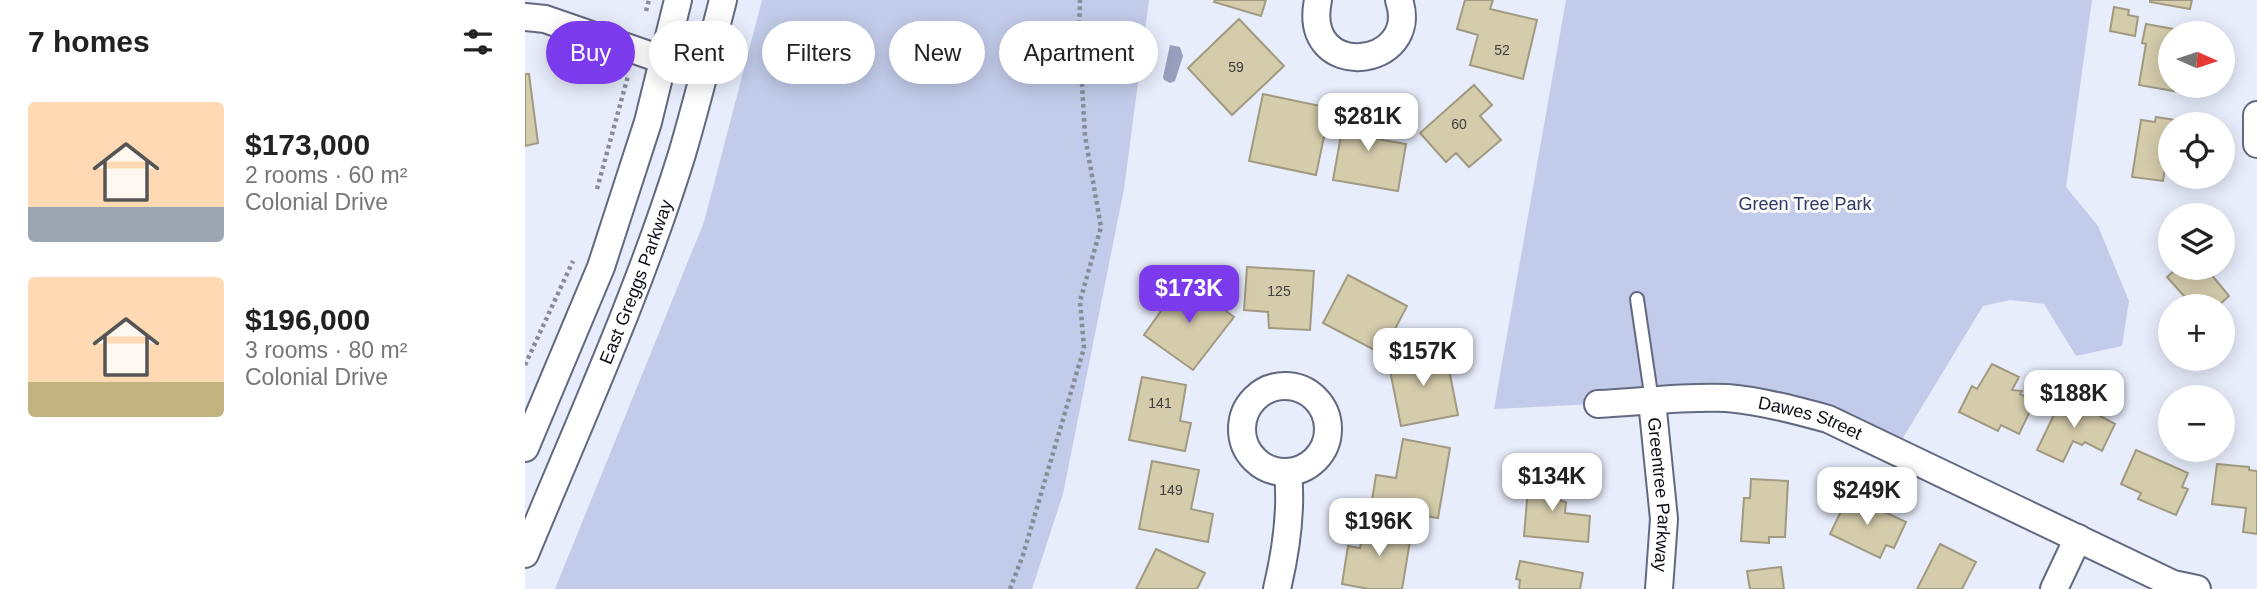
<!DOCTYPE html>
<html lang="en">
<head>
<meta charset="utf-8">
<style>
	:root { --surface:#fff; --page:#f6f6f6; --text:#222; --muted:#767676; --accent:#7c3aed }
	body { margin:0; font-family:Helvetica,sans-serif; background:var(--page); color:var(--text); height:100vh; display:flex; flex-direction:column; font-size:26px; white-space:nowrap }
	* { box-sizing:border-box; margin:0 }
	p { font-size:23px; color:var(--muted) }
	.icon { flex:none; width:38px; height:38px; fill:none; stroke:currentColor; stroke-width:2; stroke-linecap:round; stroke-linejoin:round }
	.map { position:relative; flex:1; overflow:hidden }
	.drawer { display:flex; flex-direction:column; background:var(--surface); width:525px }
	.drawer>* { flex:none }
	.hud { position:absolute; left:21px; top:21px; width:665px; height:63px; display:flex; gap:14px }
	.needle { width:46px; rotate:93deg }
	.fabs { position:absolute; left:1633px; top:21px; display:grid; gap:14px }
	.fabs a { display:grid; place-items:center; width:77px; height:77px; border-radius:50%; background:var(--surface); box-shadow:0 4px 18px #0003; font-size:35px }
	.price { position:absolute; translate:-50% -60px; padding:0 16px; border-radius:14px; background:#fff; color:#222; font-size:23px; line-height:46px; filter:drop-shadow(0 2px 4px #0008) }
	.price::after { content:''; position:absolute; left:50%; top:42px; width:21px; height:16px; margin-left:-10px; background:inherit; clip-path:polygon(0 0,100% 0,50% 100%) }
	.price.selected { background:var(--accent); color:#fff }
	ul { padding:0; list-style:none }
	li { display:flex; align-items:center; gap:21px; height:175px; padding:0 28px }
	li span { display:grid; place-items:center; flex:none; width:196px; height:140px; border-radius:7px; color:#555 }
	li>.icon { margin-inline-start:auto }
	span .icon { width:84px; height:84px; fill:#fffc; stroke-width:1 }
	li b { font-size:30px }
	h2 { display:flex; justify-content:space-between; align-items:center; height:84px; padding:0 28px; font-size:30px }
	.chip { padding:0 24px; border-radius:32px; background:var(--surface); box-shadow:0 4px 18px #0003; font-size:24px; line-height:63px }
	.chip.selected { background:var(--accent); color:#fff }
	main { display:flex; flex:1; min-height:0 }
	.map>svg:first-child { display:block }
	.green { fill:#c2ccea }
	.water { fill:#969fbd }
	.building { fill:#d5ccac; stroke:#a19a81; stroke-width:2 }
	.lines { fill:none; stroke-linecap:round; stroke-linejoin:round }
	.lane-casing { stroke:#626980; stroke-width:16 }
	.street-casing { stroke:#626980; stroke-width:30 }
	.path { stroke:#888b98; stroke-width:4.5; stroke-dasharray:3.5 3.5; stroke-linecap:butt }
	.lane { stroke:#fff; stroke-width:12 }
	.street { stroke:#fff; stroke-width:26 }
	.labels { text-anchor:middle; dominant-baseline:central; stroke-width:6; stroke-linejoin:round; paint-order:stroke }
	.number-label { font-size:14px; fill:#3f3e3d }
	.park-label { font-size:18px; fill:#303a65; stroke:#fafafa }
	.street-label { font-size:18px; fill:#0d0f18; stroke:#fafafa }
</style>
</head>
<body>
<main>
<section class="drawer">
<h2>7 homes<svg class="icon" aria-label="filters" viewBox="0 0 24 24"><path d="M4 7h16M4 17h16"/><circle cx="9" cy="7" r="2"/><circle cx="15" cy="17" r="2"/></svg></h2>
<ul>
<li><span style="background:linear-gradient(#ffd9b3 75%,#9aa5b1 0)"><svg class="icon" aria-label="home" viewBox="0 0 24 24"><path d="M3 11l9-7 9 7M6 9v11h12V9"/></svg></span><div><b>$173,000</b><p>2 rooms · 60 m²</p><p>Colonial Drive</p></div></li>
<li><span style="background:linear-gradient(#ffd9b3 75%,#c2b280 0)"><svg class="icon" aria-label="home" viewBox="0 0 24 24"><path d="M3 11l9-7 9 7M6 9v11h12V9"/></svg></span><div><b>$196,000</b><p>3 rooms · 80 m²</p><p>Colonial Drive</p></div></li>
</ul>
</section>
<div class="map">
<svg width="1732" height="589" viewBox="0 0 1732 589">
	<rect width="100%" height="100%" fill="#e8edfc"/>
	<path class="green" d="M 237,0 L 624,0 L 599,189 L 538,494 L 507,589 L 30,589 L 179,222 Z
		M 1041,0 L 1567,0 L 1541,187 L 1573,226 L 1604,301 L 1597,346 L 1551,356 L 1519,304 L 1485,300 L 1458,306 L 1370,451 L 1260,408 L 1089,403 L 969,409 Z"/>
	<path class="water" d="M 645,45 L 655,47 L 658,56 L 650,81 L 645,83 L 639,80 L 638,77 Z"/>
	<path class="building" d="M 690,0 L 741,0 L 736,16 L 689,2 Z
		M 940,0 L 968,0 L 965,9 L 1012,20 L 998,79 L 945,65 L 953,35 L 932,29 Z
		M 1625,0 L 1667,0 L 1665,9 L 1625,2 Z
		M 1589,7 L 1604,10 L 1603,15 L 1613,17 L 1610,36 L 1585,31 Z
		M 714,19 L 759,66 L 707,115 L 663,68 Z
		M 1621,24 L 1671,33 L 1645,33 L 1645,86 L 1661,86 L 1660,93 L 1614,85 L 1621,44 L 1617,43 Z
		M 0,74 L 4,74 L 13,143 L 0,146 Z
		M 949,85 L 967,105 L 955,116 L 976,140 L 944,167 L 931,153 L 921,162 L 895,133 Z
		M 738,94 L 805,108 L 791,175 L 724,161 Z
		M 821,107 L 856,113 L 852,139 L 881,144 L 873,191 L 808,180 Z
		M 1631,117 L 1669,123 L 1645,124 L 1645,158 L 1642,157 L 1638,181 L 1607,177 L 1616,120 L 1630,122 Z
		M 722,267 L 789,271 L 785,330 L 744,328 L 743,312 L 719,310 Z
		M 1652,268 L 1681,268 L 1704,296 L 1693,306 L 1668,306 L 1642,277 Z
		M 823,275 L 882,306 L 857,354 L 798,323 Z
		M 658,280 L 709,317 L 668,370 L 619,335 Z
		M 920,349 L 933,415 L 876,426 L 863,360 Z
		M 1467,364 L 1494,377 L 1487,390 L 1497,391 L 1495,394 L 1510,401 L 1494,434 L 1476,425 L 1473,431 L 1434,412 L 1447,386 L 1452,389 Z
		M 617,377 L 661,385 L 655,421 L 666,423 L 660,451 L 604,440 Z
		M 1538,396 L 1590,424 L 1577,451 L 1560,442 L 1557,445 L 1548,441 L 1538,462 L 1512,450 Z
		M 878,439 L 925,448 L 913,518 L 846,507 L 851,475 L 871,478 Z
		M 1611,450 L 1663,473 L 1657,487 L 1663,489 L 1651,515 L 1613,499 L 1616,493 L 1596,484 Z
		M 627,461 L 674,470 L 666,509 L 688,514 L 683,542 L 614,529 Z
		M 1692,464 L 1724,467 L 1724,470 L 1732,471 L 1732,534 L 1718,532 L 1721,508 L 1687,504 Z
		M 1004,476 L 1038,479 L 1036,501 L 1041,502 L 1040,513 L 1065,516 L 1063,542 L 999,536 Z
		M 1226,479 L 1263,481 L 1260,537 L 1244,537 L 1244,543 L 1216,541 L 1219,498 L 1225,498 Z
		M 1324,495 L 1381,522 L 1369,548 L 1361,545 L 1355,558 L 1305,534 Z
		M 840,521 L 887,529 L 877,589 L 844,589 L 817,584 L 823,546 L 835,548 Z
		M 1415,544 L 1451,562 L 1437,589 L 1392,589 Z
		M 631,549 L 680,573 L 672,589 L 611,589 Z
		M 995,561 L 1058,573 L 1055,589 L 994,589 L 995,580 L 991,579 Z
		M 1256,567 L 1259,589 L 1225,589 L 1222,571 Z"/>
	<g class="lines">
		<g class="lane-casing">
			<path id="lane" d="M 1112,299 L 1127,401"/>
		</g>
		<g class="street-casing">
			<g id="street">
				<path d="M 793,0 C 776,83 897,69 874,0"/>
				<path d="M 0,17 L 20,19 L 179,74"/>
				<path d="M 1732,115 L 1732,144"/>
				<circle cx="760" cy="429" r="43"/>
				<path id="s1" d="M 1127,401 L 1139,519 L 1134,589"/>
				<path id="s2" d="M 1073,404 C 1116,402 1159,396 1202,398 C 1236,401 1270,410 1303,419 L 1648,584 L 1672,589"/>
				<path d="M 0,448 L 76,267 L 123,122 L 153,0"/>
				<path id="s3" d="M 0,554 C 54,423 115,290 157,154 C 172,103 185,51 198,0"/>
				<path d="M 752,589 C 761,551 767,512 763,473"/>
				<path d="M 1529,589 L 1553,538"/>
			</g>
		</g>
		<path class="path" d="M 121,11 L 124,0
			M 72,189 L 103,76
			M 0,365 L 48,261
			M 485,589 L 498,555 L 559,348 L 555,301 L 576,227 L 560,136 L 554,32 L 555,0"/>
		<use href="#lane" class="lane"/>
		<use href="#street" class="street"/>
	</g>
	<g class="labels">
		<g class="number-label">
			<text x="977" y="50">52</text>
			<text x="711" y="67">59</text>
			<text x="934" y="124">60</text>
			<text x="754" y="291">125</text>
			<text x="635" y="403">141</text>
			<text x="646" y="490">149</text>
		</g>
		<g class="park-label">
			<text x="1280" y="204">Green Tree Park</text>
		</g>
		<g class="street-label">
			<text stroke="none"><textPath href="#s3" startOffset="294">East Greggs Parkway</textPath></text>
			<text stroke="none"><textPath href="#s2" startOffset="215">Dawes Street</textPath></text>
			<text stroke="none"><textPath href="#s1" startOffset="94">Greentree Parkway</textPath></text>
		</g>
	</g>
</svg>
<div class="fabs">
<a><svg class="needle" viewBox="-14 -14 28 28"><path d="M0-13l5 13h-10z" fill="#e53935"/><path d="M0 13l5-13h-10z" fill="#767676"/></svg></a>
<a><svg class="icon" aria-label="locate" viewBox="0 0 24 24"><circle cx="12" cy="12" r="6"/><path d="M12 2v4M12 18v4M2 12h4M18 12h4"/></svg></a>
<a><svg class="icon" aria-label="layers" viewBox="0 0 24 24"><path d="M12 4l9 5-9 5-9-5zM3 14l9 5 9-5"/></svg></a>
<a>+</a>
<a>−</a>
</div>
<b class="price" style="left:843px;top:153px">$281K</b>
<b class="price selected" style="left:664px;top:325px">$173K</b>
<b class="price" style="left:898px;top:388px">$157K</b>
<b class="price" style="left:1549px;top:430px">$188K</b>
<b class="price" style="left:1027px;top:513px">$134K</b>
<b class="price" style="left:1342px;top:527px">$249K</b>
<b class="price" style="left:854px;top:558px">$196K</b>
<div class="hud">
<a class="chip selected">Buy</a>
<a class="chip">Rent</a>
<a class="chip">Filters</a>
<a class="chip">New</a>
<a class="chip">Apartment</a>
</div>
</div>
</main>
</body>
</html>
